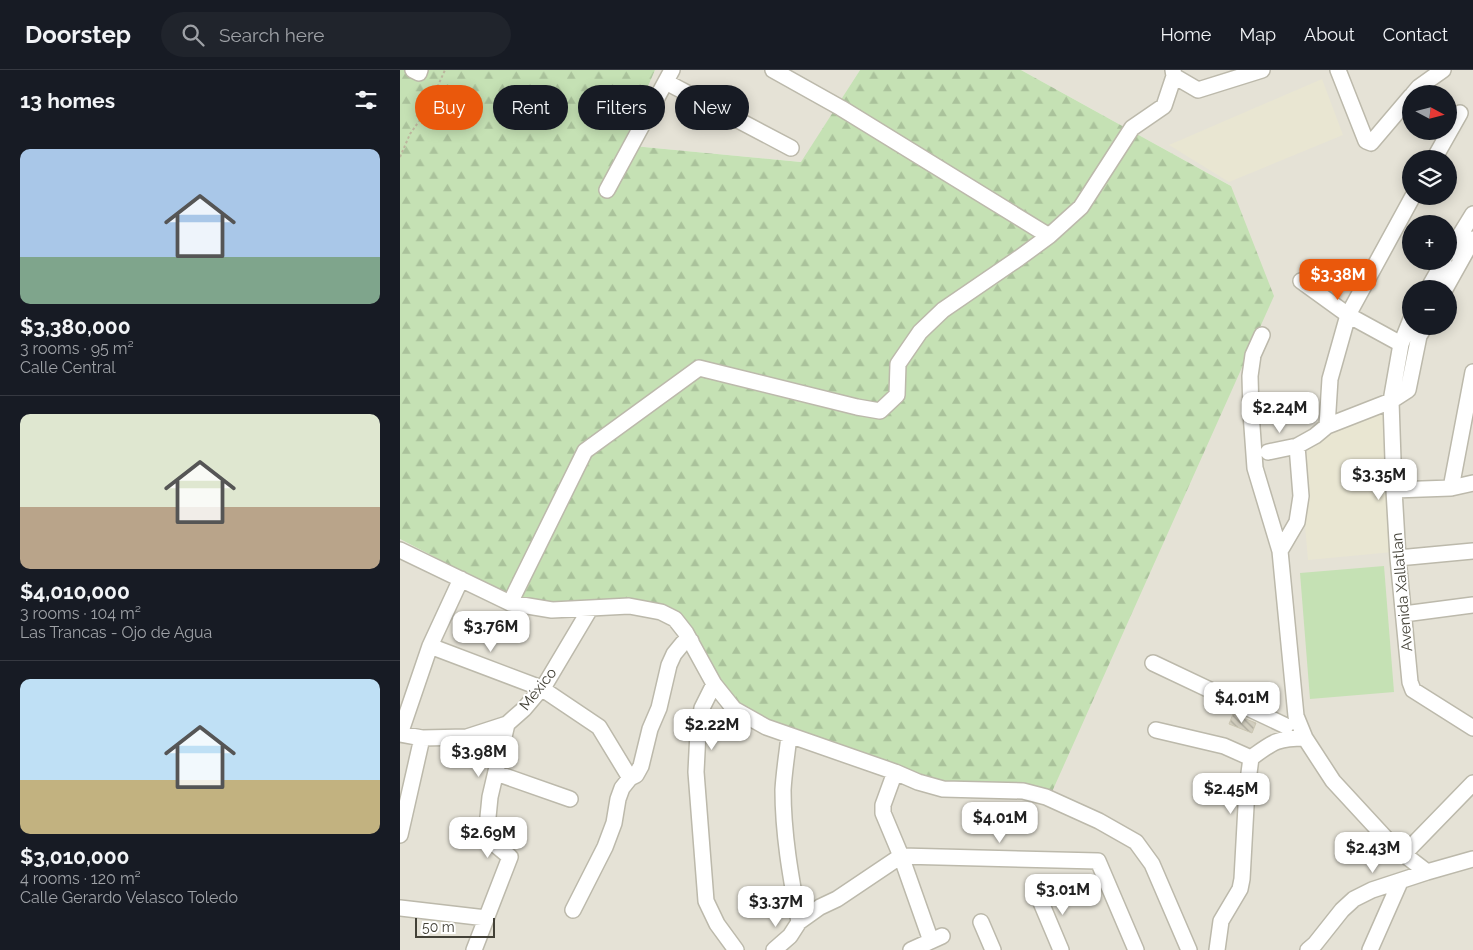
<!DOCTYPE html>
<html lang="en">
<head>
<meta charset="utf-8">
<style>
	:root { --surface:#171b24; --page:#20242c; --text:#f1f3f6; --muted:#9ea1a6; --line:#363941; --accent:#ea580c }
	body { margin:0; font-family:Raleway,sans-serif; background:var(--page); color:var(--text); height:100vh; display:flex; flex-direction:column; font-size:19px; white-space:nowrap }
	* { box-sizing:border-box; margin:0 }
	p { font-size:16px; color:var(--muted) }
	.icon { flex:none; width:28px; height:28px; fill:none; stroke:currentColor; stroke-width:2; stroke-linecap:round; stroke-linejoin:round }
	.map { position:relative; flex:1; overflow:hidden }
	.side { display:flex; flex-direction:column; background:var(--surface); width:400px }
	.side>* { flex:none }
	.banner { position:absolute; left:15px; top:15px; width:475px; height:45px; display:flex; gap:10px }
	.needle { width:32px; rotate:97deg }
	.tools { position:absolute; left:1002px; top:15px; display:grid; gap:10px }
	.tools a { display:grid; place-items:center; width:55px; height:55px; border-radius:50%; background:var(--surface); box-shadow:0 2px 12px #0003; font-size:25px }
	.scale { position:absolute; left:15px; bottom:12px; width:80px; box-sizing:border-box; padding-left:5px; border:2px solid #434137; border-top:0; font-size:14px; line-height:18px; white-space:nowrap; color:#434137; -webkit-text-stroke:4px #fff; paint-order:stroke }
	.price { position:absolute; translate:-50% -42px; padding:0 11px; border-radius:10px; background:#fff; color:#222; font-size:16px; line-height:32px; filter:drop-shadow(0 1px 2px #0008) }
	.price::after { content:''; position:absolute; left:50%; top:30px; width:15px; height:11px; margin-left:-8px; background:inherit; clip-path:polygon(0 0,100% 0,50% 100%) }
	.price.current { background:var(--accent); color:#fff }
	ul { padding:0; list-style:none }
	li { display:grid; align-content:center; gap:10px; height:265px; padding:0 20px }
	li+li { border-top:1px solid var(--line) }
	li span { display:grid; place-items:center; height:155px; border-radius:10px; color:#555 }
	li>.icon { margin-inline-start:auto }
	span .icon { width:90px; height:90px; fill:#fffc; stroke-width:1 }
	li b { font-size:21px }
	h2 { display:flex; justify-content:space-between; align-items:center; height:60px; padding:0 20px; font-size:21px }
	.chip { padding:0 18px; border-radius:22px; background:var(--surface); box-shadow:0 2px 12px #0003; font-size:18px; line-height:45px }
	.chip.current { background:var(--accent); color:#fff }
	header { display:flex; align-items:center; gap:30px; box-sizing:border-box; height:70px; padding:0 25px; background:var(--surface); border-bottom:1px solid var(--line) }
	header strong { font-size:24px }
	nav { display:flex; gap:28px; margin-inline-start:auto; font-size:18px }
	.search { width:350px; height:45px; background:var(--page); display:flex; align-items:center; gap:12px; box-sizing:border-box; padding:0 18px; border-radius:28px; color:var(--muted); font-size:19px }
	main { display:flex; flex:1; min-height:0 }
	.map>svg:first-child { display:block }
	.residential { fill:#e5e2d6; fill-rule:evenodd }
	.education { fill:#e9e6d2 }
	.forest { fill:url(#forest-firs) }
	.pitch { fill:#c5e1b4 }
	.building { fill:url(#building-back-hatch); stroke:#cbc6b2 }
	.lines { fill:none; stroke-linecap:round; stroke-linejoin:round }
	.minor-casing { stroke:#bcb9ab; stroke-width:18 }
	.path { stroke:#bcb69e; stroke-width:2; stroke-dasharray:2.5 2.5; stroke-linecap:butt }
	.minor { stroke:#fff; stroke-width:15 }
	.labels { text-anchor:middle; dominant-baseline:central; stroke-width:4; stroke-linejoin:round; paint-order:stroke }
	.street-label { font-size:15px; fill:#434137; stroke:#fff }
</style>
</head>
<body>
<header>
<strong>Doorstep</strong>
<div class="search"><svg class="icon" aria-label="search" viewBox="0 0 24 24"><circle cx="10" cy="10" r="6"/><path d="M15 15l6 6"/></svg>Search here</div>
<nav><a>Home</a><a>Map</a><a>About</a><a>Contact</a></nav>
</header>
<main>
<section class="side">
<h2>13 homes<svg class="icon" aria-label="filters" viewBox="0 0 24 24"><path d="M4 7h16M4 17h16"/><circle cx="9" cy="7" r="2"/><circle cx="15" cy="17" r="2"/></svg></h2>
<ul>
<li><span style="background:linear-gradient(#a9c7e8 70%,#7fa58c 0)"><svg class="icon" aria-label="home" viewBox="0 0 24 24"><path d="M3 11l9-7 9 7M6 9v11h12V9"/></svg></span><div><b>$3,380,000</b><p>3 rooms · 95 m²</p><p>Calle Central</p></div></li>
<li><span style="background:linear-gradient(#dfe7d0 60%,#b9a48a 0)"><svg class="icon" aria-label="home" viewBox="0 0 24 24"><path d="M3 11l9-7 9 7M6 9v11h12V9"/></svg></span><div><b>$4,010,000</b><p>3 rooms · 104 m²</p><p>Las Trancas - Ojo de Agua</p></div></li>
<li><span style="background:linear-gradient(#bfe0f5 65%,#c2b280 0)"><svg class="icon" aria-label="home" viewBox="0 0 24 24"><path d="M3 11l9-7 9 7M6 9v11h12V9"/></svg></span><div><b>$3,010,000</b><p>4 rooms · 120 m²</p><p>Calle Gerardo Velasco Toledo</p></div></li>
</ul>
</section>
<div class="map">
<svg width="1073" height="880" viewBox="0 0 1073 880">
	<defs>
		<pattern id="forest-firs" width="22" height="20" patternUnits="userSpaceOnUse" patternTransform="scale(1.25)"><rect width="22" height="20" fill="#c5e1b4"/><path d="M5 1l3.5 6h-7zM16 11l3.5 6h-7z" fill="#aac29b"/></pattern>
		<pattern id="building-back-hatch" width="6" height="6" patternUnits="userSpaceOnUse" patternTransform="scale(1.25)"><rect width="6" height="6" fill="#d1cdbe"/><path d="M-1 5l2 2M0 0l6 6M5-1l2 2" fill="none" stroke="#aba89b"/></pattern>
	</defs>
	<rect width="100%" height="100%" fill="#f1f0e7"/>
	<path class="residential" d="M 255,0 L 460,0 L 402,92 L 223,75 Z
		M 621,0 L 1073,0 L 1073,880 L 0,880 L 0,469 L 119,531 L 234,539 L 284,562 L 831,116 ZM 1011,24 L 1049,24 L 1049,61 L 1011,61 ZM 1011,89 L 1049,89 L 1049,126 L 1011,126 ZM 1011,154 L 1049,154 L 1049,191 L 1011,191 ZM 1011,219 L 1049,219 L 1049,256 L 1011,256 Z"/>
	<path class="education" d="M 922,9 L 943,65 L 829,112 L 769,75 Z
		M 986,338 L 993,482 L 908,490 L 903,432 L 903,392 L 910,374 L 924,361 Z"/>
	<path class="forest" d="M 0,0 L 255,0 L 223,75 L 401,92 L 460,0 L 621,0 L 831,116 L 874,226 L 651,724 L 531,720 L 339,642 L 284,562 L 234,539 L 119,531 L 0,469 Z"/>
	<path class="pitch" d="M 984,496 L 994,622 L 910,629 L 900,503 Z"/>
	<path class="building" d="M 833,644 L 856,653 L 852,663 L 829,654 Z"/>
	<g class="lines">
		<g class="minor-casing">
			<path id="minor" d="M 13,0 L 19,3 L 20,0
				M 373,0 L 441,38 L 649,166
				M 773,0 L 774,6 L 798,20 L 862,0
				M 938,0 L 966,71 L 971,73 L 1011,26
				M 266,12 L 391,78
				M 1013,24 L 1019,17 L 1043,0
				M 1034,89 L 1060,43
				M 207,120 L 272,0
				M 1049,183 L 1073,144
				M 901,211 L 948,245 L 1001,274
				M 1028,219 L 1044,191
				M 1045,219 L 1073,169
				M 1025,256 L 1019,266 L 1008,320 L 991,331 L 994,420 L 998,488 L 1010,612 L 1013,620 L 1073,658
				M 862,265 L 853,285 L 850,306 L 851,343 L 855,398 L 880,481 L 896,646 L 905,668 L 933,711 L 993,776 L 1027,802
				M 927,356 L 930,309 L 948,245 L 1013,126
				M 868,382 L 897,376
				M 1051,418 L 1073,302
				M 994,420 L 1051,418 L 1073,413
				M 0,480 L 110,533 L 152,540 L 229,536 L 261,542 L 275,549 L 286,563 L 314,614 L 334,639 L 366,657 L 495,702 L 518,712 L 543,719 L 623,721 L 646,727 L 699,751 L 736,772 L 752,794 L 789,880
				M 880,481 L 897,452 L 901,426 L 897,376 L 915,366 L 927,356 L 991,331 L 1001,274 L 1011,249
				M 998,488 L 1073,481
				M 61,509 L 30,576 L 0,664 L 22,668 L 67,667 L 107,654 L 124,639 L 146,613 L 190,539
				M 110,533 L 185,381 L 299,298 L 457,337 L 480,341 L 497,325 L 498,294 L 520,262 L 543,240 L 619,188 L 649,166 L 681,137 L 732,58 L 764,36 L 774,6
				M 1004,544 L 1073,535
				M 30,576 L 141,618 L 199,657 L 230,708
				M 753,593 L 886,656
				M 314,614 L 302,638 L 298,662 L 296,702 L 306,831 L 317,854 L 336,880
				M 756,660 L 824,676 L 851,688
				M 389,666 C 387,684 384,702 383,720 C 383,765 391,808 399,852
				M 495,702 L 483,735 L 483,743 L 501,786 L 531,871
				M 96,703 L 170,729
				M 0,765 L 22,668
				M 1004,784 L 1073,713
				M 637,823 L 661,880
				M 0,838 L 86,848
				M 173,840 L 205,777 L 214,753 L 218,729 L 222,718 L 230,708 L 236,705 L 241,696 L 250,659 L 259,638 L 269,595 L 274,584 L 283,573 L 291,571
				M 581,852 L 593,880
				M 74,880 L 110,787 L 86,767 L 90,727 L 107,654
				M 374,880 L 390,866 L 399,852 L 420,837 L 437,829 L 501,786 L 698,791 L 736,880
				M 511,880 L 542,866
				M 817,880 L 821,851 L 840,819 L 842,809 L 847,718 L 851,688 C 873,672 877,668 905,668
				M 908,880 L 915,874 L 942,840 L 954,829 L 972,820 L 1027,802 L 1073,789
				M 970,880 L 1000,812"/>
		</g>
		<path class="path" d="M 0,87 L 10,64 L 27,40 L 45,0"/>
		<use href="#minor" class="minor"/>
	</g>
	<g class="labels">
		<g class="street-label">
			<text transform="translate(1002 522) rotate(-95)">Avenida Xallatlan</text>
			<text transform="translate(138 619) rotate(-52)">México</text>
		</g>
	</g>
</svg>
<div class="tools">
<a><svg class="needle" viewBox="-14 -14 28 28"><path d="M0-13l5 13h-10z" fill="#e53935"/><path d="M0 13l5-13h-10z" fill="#9ea1a6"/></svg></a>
<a><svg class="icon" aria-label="layers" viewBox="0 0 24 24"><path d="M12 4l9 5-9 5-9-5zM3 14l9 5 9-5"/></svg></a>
<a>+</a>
<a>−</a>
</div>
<div class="scale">50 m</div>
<b class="price current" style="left:938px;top:231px">$3.38M</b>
<b class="price" style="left:880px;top:364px">$2.24M</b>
<b class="price" style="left:979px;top:431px">$3.35M</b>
<b class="price" style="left:91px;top:583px">$3.76M</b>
<b class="price" style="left:842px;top:654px">$4.01M</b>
<b class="price" style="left:312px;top:681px">$2.22M</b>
<b class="price" style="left:79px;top:708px">$3.98M</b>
<b class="price" style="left:831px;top:745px">$2.45M</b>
<b class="price" style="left:600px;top:774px">$4.01M</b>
<b class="price" style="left:88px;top:789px">$2.69M</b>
<b class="price" style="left:973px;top:804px">$2.43M</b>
<b class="price" style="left:663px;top:846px">$3.01M</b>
<b class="price" style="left:376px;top:858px">$3.37M</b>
<div class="banner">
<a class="chip current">Buy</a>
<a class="chip">Rent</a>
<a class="chip">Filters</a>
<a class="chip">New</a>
</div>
</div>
</main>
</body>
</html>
